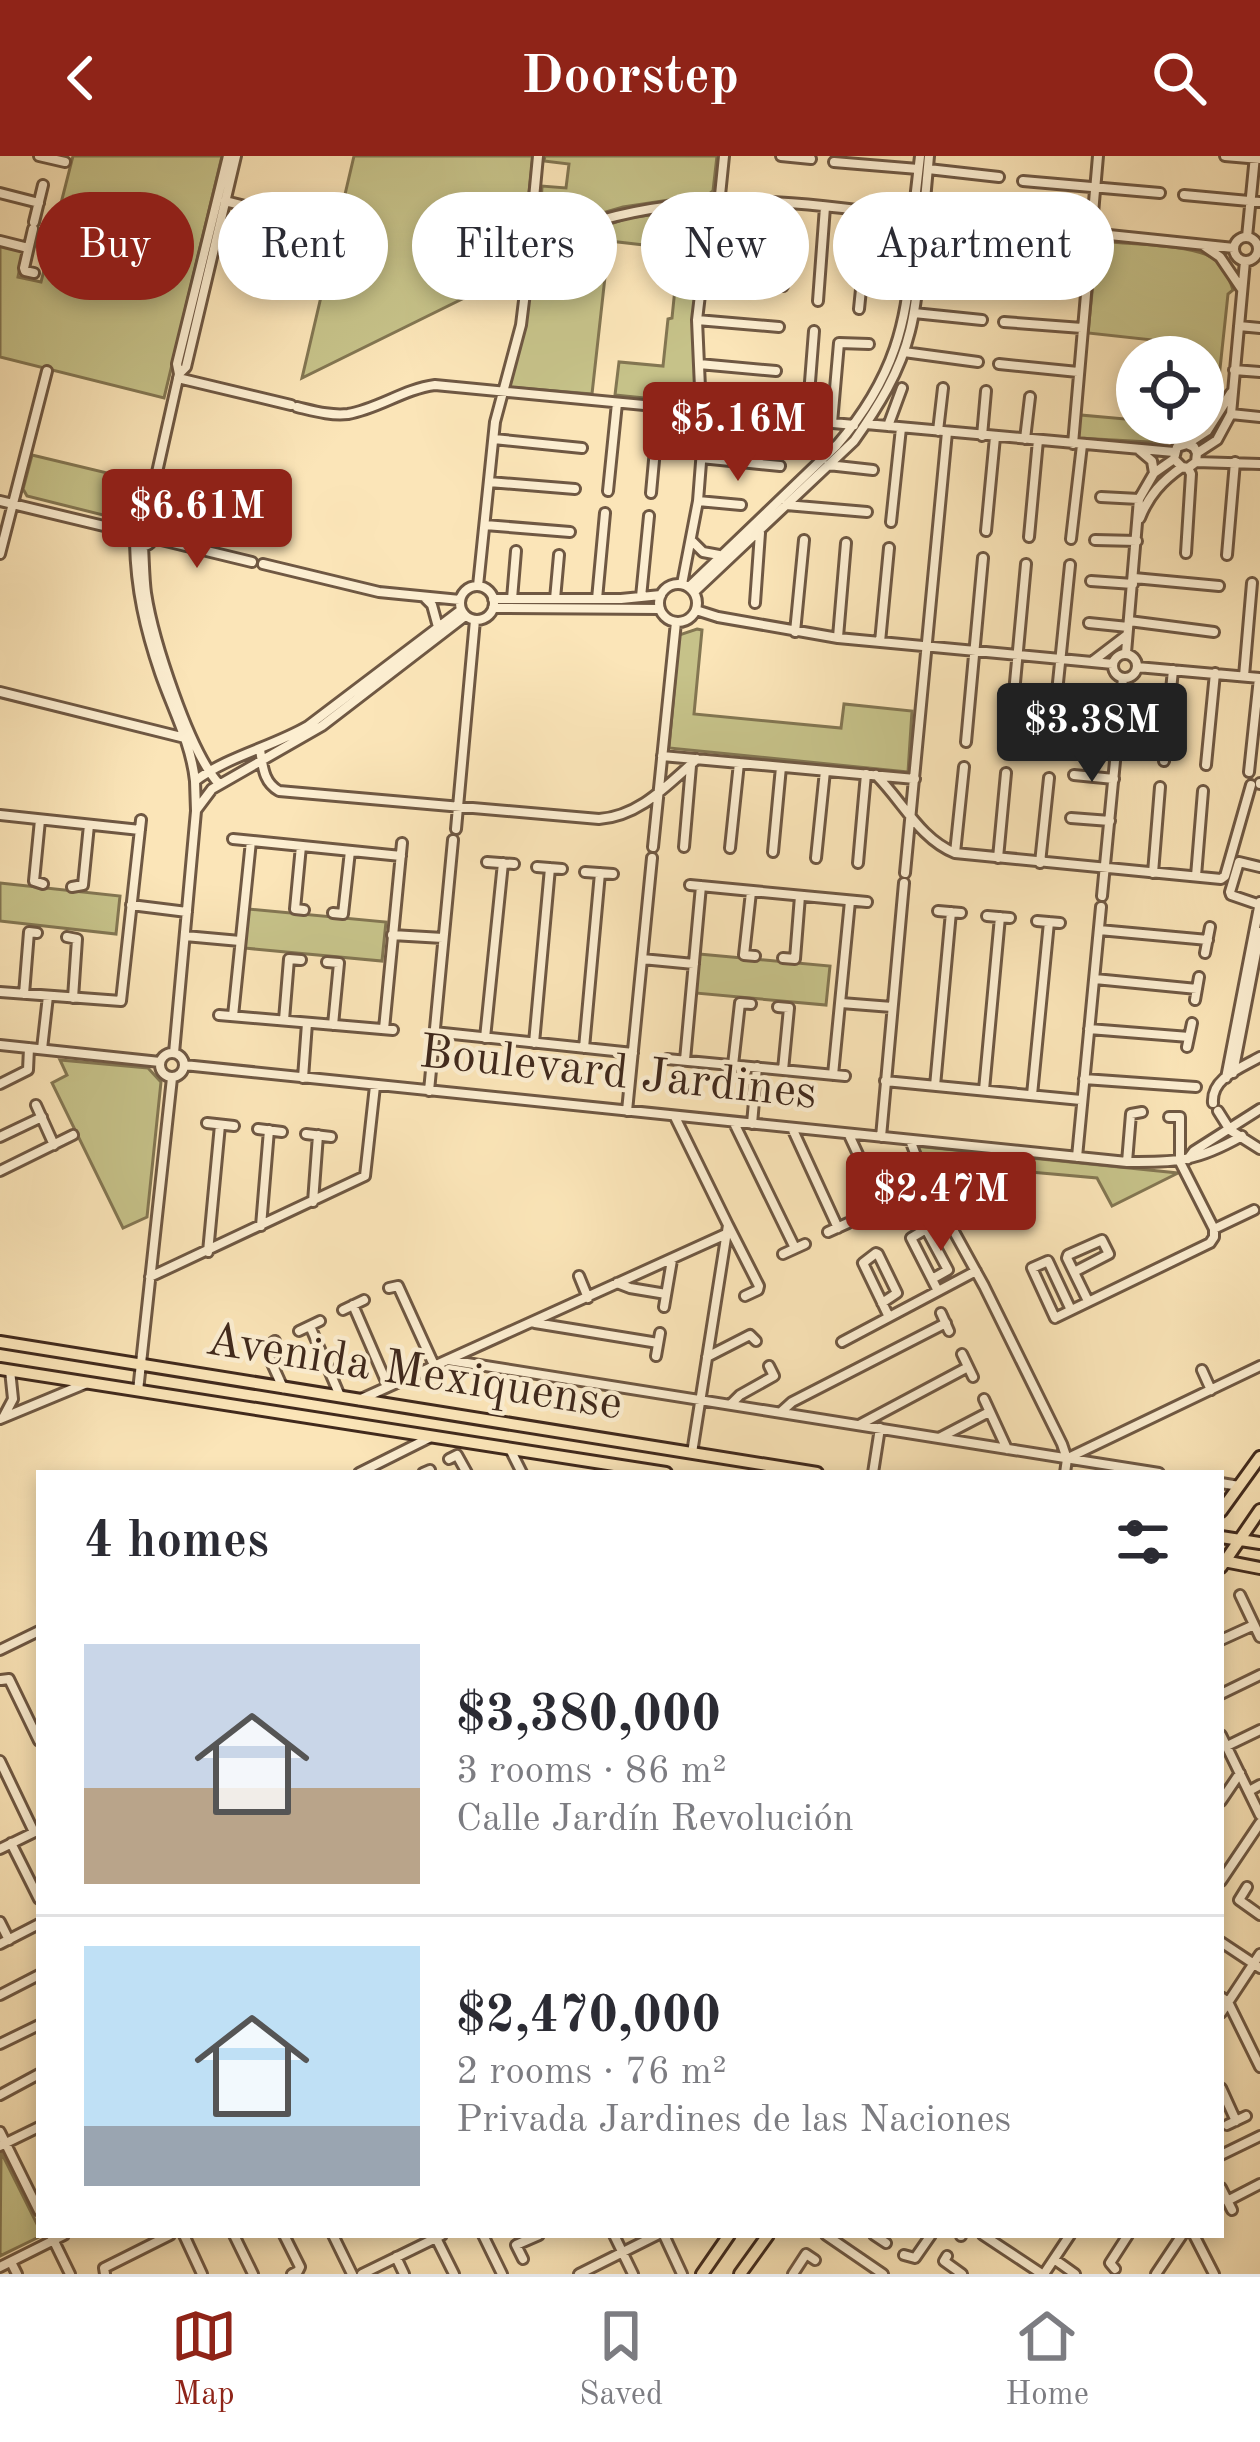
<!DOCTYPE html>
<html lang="en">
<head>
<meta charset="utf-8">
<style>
	:root { --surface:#fff; --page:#f7f7f7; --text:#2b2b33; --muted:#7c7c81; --line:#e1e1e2; --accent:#8f2418 }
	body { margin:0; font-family:"Old Standard TT",serif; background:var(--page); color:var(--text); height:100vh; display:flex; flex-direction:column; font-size:45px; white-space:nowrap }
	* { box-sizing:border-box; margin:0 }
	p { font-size:39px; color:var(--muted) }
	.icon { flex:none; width:66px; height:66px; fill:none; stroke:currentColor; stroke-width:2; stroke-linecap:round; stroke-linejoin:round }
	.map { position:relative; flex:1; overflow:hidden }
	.details { position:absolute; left:36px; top:1314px; width:1188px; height:768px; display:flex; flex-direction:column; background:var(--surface); border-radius:0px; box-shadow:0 6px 18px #0003 }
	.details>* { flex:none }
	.guide { position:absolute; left:36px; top:36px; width:1188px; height:108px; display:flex; gap:24px }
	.controls { position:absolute; left:1116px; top:180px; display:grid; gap:24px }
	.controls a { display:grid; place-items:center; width:108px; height:108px; border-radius:50%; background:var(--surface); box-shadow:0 6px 18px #0003; font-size:60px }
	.price { position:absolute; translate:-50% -102px; padding:0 27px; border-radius:12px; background:var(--accent); color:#fff; font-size:39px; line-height:78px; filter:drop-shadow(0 3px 6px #0008) }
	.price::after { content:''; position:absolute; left:50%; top:72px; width:36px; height:27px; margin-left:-18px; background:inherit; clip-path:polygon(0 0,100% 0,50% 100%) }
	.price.active { background:#222; color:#fff }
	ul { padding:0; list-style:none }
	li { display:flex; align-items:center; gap:36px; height:300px; padding:0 48px }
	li+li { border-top:3px solid var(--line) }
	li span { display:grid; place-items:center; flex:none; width:336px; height:240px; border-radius:0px; color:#555 }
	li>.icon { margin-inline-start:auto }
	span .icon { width:144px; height:144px; fill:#fffc; stroke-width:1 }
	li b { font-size:51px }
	h2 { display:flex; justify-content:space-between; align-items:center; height:144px; padding:0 48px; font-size:51px }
	.pill { padding:0 42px; border-radius:54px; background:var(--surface); box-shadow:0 6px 18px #0003; font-size:42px; line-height:108px }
	.pill.active { background:var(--accent); color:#fff }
	header { display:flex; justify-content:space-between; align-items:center; height:156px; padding:0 48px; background:var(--accent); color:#fff; font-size:54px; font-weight:600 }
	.menu { display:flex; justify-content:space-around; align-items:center; height:168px; border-top:3px solid var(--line); background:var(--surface); font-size:33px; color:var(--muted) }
	.menu a { display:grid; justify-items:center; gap:6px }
	.menu .active { color:var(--accent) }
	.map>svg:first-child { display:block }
	.green { fill:#c6c289; stroke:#837652; stroke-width:3 }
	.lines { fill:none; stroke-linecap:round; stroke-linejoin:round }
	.minor-casing { stroke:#6f5843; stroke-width:14 }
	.major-casing { stroke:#40291c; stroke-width:16 }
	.minor { stroke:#fceed1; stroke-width:8 }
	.major { stroke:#fbe5b8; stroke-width:10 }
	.labels { text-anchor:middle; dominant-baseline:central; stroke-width:9; stroke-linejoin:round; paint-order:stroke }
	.street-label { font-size:48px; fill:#40291c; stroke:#fceed1 }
</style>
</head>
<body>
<header><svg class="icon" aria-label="back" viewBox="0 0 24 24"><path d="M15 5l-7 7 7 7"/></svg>Doorstep<svg class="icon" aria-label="search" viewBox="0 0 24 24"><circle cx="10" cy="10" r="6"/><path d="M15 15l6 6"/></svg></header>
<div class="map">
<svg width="1260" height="2118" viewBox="0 0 1260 2118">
	<rect width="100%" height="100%" fill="#fbe5b8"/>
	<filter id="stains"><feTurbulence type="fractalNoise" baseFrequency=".00167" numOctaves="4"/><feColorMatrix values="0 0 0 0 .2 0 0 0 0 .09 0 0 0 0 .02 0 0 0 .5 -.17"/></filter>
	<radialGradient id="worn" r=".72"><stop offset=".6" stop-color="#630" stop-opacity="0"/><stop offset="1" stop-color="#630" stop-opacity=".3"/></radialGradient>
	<path class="green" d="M 73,0 L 222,0 L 164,242 L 0,201 L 0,88 L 23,94 L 18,121 L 41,126 Z
		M 354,0 L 533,0 L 526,64 L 523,69 L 504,76 L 507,87 L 518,96 L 521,114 L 302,222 Z
		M 545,0 L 717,0 L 713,35 L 709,38 L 623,51 L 548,73 L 540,68 L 542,30 L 566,32 L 569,8 L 544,5 Z
		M 706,51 L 712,58 C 693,125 692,173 697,242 L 694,247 L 615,239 L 619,206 L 663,210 L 668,163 L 672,162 L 679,93 L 609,85 L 592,238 L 508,231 L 525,173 L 532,110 L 534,102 L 547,89 L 628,62 Z
		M 1097,85 C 1124,88 1192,88 1213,102 C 1224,110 1229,121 1233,134 L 1228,138 L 1216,250 L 1201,272 L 1185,281 L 1167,287 L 1078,282 L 1080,259 L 1137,264 L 1137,267 L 1203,267 L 1203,201 L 1161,201 L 1162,185 L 1088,177 Z
		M 32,299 L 145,326 L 136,363 L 131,366 L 27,340 L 23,333 Z
		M 697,473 L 702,474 L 694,558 L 841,572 L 844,548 L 912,555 L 908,616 L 669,592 L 679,479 Z
		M 0,727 L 120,740 L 116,778 L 0,765 Z
		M 248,753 L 386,766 L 382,805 L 244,792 Z
		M 699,798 L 830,810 L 826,849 L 695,837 Z
		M 60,904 L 148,912 L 161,926 L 147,1061 L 123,1072 L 52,927 L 67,919 Z
		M 915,990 L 1178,1017 L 1112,1050 L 1097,1022 L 973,1011 L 934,1029 Z
		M 1,1996 L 39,2072 L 39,2079 L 43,2079 L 0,2100 Z"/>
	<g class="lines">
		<g class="minor-casing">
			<path id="minor" d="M 39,0 L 65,6
				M 781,0 L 811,3
				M 1225,0 L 1260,3
				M 834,6 L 918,13
				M 928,13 L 999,21
				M 1023,25 L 1160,37
				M 0,37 L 39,47
				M 1184,39 L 1260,46
				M900 62a19 19 0 1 1 38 0a19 19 0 1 1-38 0Z
				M 915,44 L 920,0
				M 925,44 L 929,0
				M 225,45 L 336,73
				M 937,61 L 1234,92
				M 34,66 L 43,29
				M 33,73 L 24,112 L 25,115 L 34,117
				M 531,74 L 538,0
				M 1247,81 L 1255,0
				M1234 93a12 12 0 1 1 24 0a12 12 0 1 1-24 0Z
				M 0,85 L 28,92
				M 542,85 L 539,77 L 531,74 L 523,76 L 519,84 L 526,94 L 534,95 C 551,79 577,71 601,64 C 702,36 796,44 900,60
				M 1204,90 L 1220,101 L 1241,132
				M 736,100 L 740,44
				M 778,104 L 783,47
				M 918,112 L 987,118
				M 1009,120 L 1086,128
				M 702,122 L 783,130
				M 818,145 L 825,51
				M 859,153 L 869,55
				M 914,157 L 982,164
				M 697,164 L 779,171
				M 1004,166 L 1082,172
				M 1239,170 L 1260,172
				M 904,196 L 978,206
				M 699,208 L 776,215
				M 999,208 L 1078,216
				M 1234,214 L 1260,216
				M 180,217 L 186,211 L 236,0
				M 178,222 L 291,249
				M 297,251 C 314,255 331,260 348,258 C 378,253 404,233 435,229 L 854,269
				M 1231,258 L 1260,261
				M 807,264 L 814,175
				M 832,267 L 839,187 L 869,188
				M 866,268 L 1174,296
				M 888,270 L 902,232
				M 938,275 L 943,232
				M 982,280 L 986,235
				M 494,283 L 582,292
				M 1025,283 L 1030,241
				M 1073,288 L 1098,0
				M 1187,288 L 1207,275 L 1231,237
				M 1139,294 L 1152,305 L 1154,317
				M 1197,297 L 1217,284 L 1231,258 L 1245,105
				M 701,302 L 780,310
				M 1196,306 L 1260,308
				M 828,309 L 873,314
				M 489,326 L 575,333
				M 608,335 L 617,247
				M 651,337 L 659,250
				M 1101,341 L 1139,343
				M 0,345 L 133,377
				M 698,345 L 741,349
				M 786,349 L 867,356
				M 1140,362 C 1149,339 1162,325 1182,311
				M 891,366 L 901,272
				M 485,369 L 570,376
				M 145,370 L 179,218 L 177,208 L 228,0
				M133 380a10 10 0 1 1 20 0a10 10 0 1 1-20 0Z
				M 986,375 L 995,281
				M 1029,381 L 1038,284
				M 153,382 L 252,406
				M 1071,383 L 1082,289
				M 691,384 L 703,396 L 719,399
				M 1095,384 L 1137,385
				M 135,387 C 136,433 145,473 160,517 C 172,552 191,587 195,625
				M 143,390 C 144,406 144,422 146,437 C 153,483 189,595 219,628
				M 1186,397 L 1191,318 L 1188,312
				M 0,398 L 47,215
				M 1227,399 L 1235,306
				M 263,408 L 379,436 L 460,444
				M 1134,422 L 1219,430
				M 1091,425 L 1133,428
				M 682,428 L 698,345 L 705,255 L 700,232 L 697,164 L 702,122 L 718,59 L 724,0
				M659 447a19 19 0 1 1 38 0a19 19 0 1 1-38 0Z
				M 478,430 L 495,266 L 521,169 L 530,96
				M460 447a17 17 0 1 1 34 0a17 17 0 1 1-34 0Z
				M 689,431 L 837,289 C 893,224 910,165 912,80
				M 694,436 L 854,285 C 878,251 900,216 910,175 C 918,144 919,112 923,80
				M 641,441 L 649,360
				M 425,442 L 432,449 L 438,471
				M 493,443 L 621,443 L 661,439
				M 512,443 L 516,395
				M 555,443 L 559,399
				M 597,443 L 605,357
				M 755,447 L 760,377
				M 493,452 L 660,453
				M 696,454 L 718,461 L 838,482 L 1113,508
				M 1129,465 L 1214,476
				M 1089,467 L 1128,471
				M 795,476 L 804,384
				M 838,481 L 846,387
				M 880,486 L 889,392
				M 1126,497 L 1139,343 L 1154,317 L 1174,303 L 1177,291 L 1187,288 L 1194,291 L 1197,297 L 1196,306 L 1188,312 L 1182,311 L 1174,303
				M1113 510a12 12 0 1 1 24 0a12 12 0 1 1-24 0Z
				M 1093,505 L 1127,479
				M 1137,511 L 1260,522
				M 1244,520 L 1252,427
				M 0,536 L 185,582
				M 1087,576 L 1119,579
				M 1097,577 L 1100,543
				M 966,586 L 983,402
				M 1009,591 L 1026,408
				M 260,594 C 263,610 263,626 279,635 L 599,663 C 640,660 667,629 697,603
				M 1051,595 L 1070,409
				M 662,600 L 915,623
				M 1164,605 L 1173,514
				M 1206,609 L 1215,517
				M 1249,616 L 1259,522
				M 876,619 C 903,646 920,683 955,697 L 1221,723 L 1225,720 L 1251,629
				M 1074,619 L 1114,623
				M 1260,627 L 1260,628
				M 197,653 L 212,633 L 322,570 L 465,460
				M 0,659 L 140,674
				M 1071,662 L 1110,665
				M 40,664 L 34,725 L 43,728
				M 456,673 L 475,464
				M 233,683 L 401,700
				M 301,690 L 295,753 L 304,754
				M 653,691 L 676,466
				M 684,691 L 691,610
				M 730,692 L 739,607
				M 773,696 L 781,611
				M 955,697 L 964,611
				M 816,702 L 825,615
				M 998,702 L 1006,617
				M 487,706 L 514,708
				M 858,707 L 866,618
				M 1040,707 L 1049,622
				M 537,711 L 562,713
				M 1260,711 L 1239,706 L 1230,736 L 1231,739 L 1260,749
				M 585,716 L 613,718
				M 905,717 L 947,276
				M 1153,717 L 1160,631
				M 1196,720 L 1203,635
				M 690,729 L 867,746
				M 72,731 L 83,729 L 89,669
				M 751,736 L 744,799 L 755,800
				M 1102,740 L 1123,522
				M 131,749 L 187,756
				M 938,755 L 961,757
				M 333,757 L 343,758 L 350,695
				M 987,760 L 1010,762
				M 1037,765 L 1060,767
				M 1099,774 L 1208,784
				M 392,779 L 443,782
				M 185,780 L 240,785
				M 67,781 L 77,783 L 73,842
				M 1205,797 L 1210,771
				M 783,802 L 795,803 L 800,740
				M 642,803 L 694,808
				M 327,806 L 339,807 L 333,869
				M 1095,823 L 1197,833
				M 0,836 L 121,845 L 141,664
				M 24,838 L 29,776 L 37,777
				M 1195,844 L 1199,821
				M 841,847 L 892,851
				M 778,851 L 789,852 L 783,914
				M 219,859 L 393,874
				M 233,860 L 251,685
				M 284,864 L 289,803 L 301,804
				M 384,873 L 402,687
				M 1089,873 L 1189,881
				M 434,876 L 633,897
				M 485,882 L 503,707
				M 534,887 L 550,712
				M 0,889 L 160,906
				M 1187,891 L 1192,867
				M 584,892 L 600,717
				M 42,893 L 48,840
				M160 909a12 12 0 1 1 24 0a12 12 0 1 1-24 0Z
				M 174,897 L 196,655 L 195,625 C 228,600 272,591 308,570 L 461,454
				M 667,903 L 845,920
				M 685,904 L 701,730
				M 184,909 L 1127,1006 C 1178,1006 1196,1006 1242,980
				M 733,909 L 740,847 L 751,848
				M 1233,917 L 1260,776
				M 833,919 L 850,745
				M 303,922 L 307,867
				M 1226,922 L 1260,746
				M 1084,923 L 1196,931
				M 885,925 L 1081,944
				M 0,928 L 28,914 L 29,892
				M 935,930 L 951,756
				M 984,934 L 1000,761
				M 429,935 L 453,684
				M 1032,939 L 1049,766
				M 1213,947 C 1211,922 1241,912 1260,901
				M 36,949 L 54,989
				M 627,955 L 652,702
				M 1218,955 L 1230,974 L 1260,993
				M 675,961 L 728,1069 L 692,1297
				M 207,967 L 234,970
				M 734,967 L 795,1092
				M 752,968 L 757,911
				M 792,972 L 838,1072
				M 258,973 L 282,976
				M 306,978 L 331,981
				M 849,979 L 882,1050
				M 0,981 L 42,961
				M 881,981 L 904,727
				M 910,984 L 925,1023 L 984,1130 L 1062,1288 L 1067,1303 L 1065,1317
				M 1077,1001 L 1101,751
				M 1188,1003 L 1194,995 L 1260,953
				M 1127,1006 L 1131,958 L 1142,956
				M 0,1015 L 73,979
				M 313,1046 L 318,979
				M 870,1056 L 893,1045
				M 728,1069 L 759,1130 L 758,1134 L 745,1140
				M 261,1070 L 269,974
				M 1214,1073 L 1254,1054
				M 828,1076 L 848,1067
				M 208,1096 L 220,969
				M 783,1098 L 805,1088
				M 1074,1116 L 1109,1098 L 1102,1084 L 1068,1099 L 1067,1102 L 1088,1145
				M 579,1120 L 588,1142
				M 150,1121 L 365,1020 L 375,930
				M 932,1123 L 948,1114 L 926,1073 L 911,1082 L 938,1135
				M 617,1127 L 630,1132 L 666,1138
				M 389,1132 L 398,1130 L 434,1209
				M 882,1147 L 897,1137 L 878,1098 L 876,1097 L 863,1107 L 889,1161
				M 353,1149 L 388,1230
				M 664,1151 L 672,1104
				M 343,1154 L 364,1144
				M 1071,1154 L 1048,1105 L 1032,1112 L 1055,1162 L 1210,1087 L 1214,1081 L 1214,1073 L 1180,1006 L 1180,961 L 1169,961
				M 941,1157 L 949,1175
				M 535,1167 L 658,1187
				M 310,1170 L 340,1240
				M 299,1175 L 320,1165
				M 275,1185 L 265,1192 L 283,1232
				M 842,1186 L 976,1115
				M 962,1198 L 973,1221
				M 656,1200 L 660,1177
				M 707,1201 L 750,1179 L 756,1185
				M 448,1204 L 1159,1317
				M 1202,1214 L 1211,1234
				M 138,1235 L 172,922
				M 984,1243 L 1007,1293
				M 359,1244 L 726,1078
				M 731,1248 L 740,1239 L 774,1220 L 769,1210
				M 782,1255 L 792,1246 L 946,1167
				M 4,1260 L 13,1243 L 10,1214
				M 0,1263 L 87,1227
				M 859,1269 L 968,1211
				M 939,1282 L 989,1256
				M 510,1293 L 522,1317
				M 1068,1302 L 1260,1210
				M 449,1303 L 457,1299 L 467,1317
				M 359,1317 L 429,1282
				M 423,1317 L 430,1314
				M 873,1317 L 880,1272
				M 1221,1327 L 1239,1330
				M 1240,1439 L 1260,1481
				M 1221,1484 L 1254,1469
				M 0,1494 L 39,1475
				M 1,1524 L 9,1523 L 39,1585
				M 1221,1538 L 1260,1519
				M 1221,1579 L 1260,1659
				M 1227,1590 L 1260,1574
				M 0,1605 L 34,1676
				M 1249,1635 L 1260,1629
				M 1221,1645 L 1240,1617
				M 11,1687 L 39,1743
				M 0,1693 L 39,1674
				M 1221,1725 L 1260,1667
				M 1247,1731 L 1239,1744 L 1260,1759
				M 0,1766 L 9,1784
				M 1221,1786 L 1260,1812
				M 0,1788 L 39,1768
				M 0,1839 L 39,1819
				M 1221,1841 L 1228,1846 L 1260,1911
				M 1221,1857 L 1260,1798
				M 0,1888 L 39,1869
				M 1221,1932 L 1236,1965
				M 0,1939 L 39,1918
				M 1227,1969 L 1246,1960
				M 0,1976 L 39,2055
				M 0,1990 L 39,1971
				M 1221,1999 L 1260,1980
				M 1221,2032 L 1232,2054
				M 1227,2045 L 1260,2028
				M 51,2079 L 70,2118
				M 184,2079 L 202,2118
				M 234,2079 L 253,2118
				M 284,2079 L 300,2111 L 298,2115 L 292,2118
				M 333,2079 L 352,2118
				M 483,2079 L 502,2118
				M 614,2079 L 633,2118
				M 664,2079 L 682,2118
				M 826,2079 L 883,2118
				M 874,2079 L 886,2087
				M 983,2079 L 1042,2118
				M 1194,2079 L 1214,2118
				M 961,2080 L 961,2079
				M 436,2082 L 454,2118
				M 904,2099 L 915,2102 L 931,2079
				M 947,2100 L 944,2105 L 962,2118
				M 396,2101 L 404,2118
				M 523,2103 L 516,2089 L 539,2079
				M 1054,2103 L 1075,2118
				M 11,2106 L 17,2118
				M 0,2111 L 64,2079
				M 1115,2113 L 1110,2107 L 1128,2079
				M 105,2118 L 104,2112 L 170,2079
				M 362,2118 L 442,2079
				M 579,2118 L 657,2079
				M 793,2118 L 806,2098 L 815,2104
				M 1044,2118 L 1070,2079
				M 1156,2118 L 1182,2079"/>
		</g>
		<g class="major-casing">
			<path id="major" d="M 0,1186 L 817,1317
				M 0,1213 L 666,1317
				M 1221,1355 L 1260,1301
				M 1221,1381 L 1260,1387
				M 1224,1405 L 1260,1412
				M 1221,1411 L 1260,1354
				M 702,2118 L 729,2079
				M 740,2118 L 768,2079"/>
		</g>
		<use href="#minor" class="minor"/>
		<use href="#major" class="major"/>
	</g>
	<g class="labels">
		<g class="street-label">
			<text transform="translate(618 918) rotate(6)">Boulevard Jardines</text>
			<text transform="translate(414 1217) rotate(9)">Avenida Mexiquense</text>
		</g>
	</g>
	<rect width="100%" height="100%" filter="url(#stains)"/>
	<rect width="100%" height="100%" fill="url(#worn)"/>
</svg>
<div class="controls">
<a><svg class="icon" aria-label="locate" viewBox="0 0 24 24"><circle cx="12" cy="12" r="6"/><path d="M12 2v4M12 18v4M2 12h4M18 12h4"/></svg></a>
</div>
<b class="price" style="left:738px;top:328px">$5.16M</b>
<b class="price" style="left:197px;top:415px">$6.61M</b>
<b class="price active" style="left:1092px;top:629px">$3.38M</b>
<b class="price" style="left:941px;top:1098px">$2.47M</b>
<div class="guide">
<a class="pill active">Buy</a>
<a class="pill">Rent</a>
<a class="pill">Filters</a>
<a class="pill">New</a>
<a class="pill">Apartment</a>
</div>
<section class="details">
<h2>4 homes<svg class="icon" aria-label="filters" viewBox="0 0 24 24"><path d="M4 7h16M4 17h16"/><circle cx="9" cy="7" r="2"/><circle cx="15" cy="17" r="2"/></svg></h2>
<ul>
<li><span style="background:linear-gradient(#c9d6e8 60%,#b9a48a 0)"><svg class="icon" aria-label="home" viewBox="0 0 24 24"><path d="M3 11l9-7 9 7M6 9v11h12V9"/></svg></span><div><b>$3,380,000</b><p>3 rooms · 86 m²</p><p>Calle Jardín Revolución</p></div></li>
<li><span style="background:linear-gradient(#bfe0f5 75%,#9aa5b1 0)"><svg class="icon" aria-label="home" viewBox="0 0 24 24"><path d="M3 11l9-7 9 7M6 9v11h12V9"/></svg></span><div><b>$2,470,000</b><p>2 rooms · 76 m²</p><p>Privada Jardines de las Naciones</p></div></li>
</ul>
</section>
</div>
<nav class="menu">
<a class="active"><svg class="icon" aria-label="map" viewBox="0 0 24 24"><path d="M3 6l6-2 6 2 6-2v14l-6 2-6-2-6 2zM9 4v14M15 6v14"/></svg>Map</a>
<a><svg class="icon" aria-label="saved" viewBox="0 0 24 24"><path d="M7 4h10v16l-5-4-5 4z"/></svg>Saved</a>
<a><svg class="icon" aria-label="home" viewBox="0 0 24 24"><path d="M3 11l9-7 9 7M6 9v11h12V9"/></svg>Home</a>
</nav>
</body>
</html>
